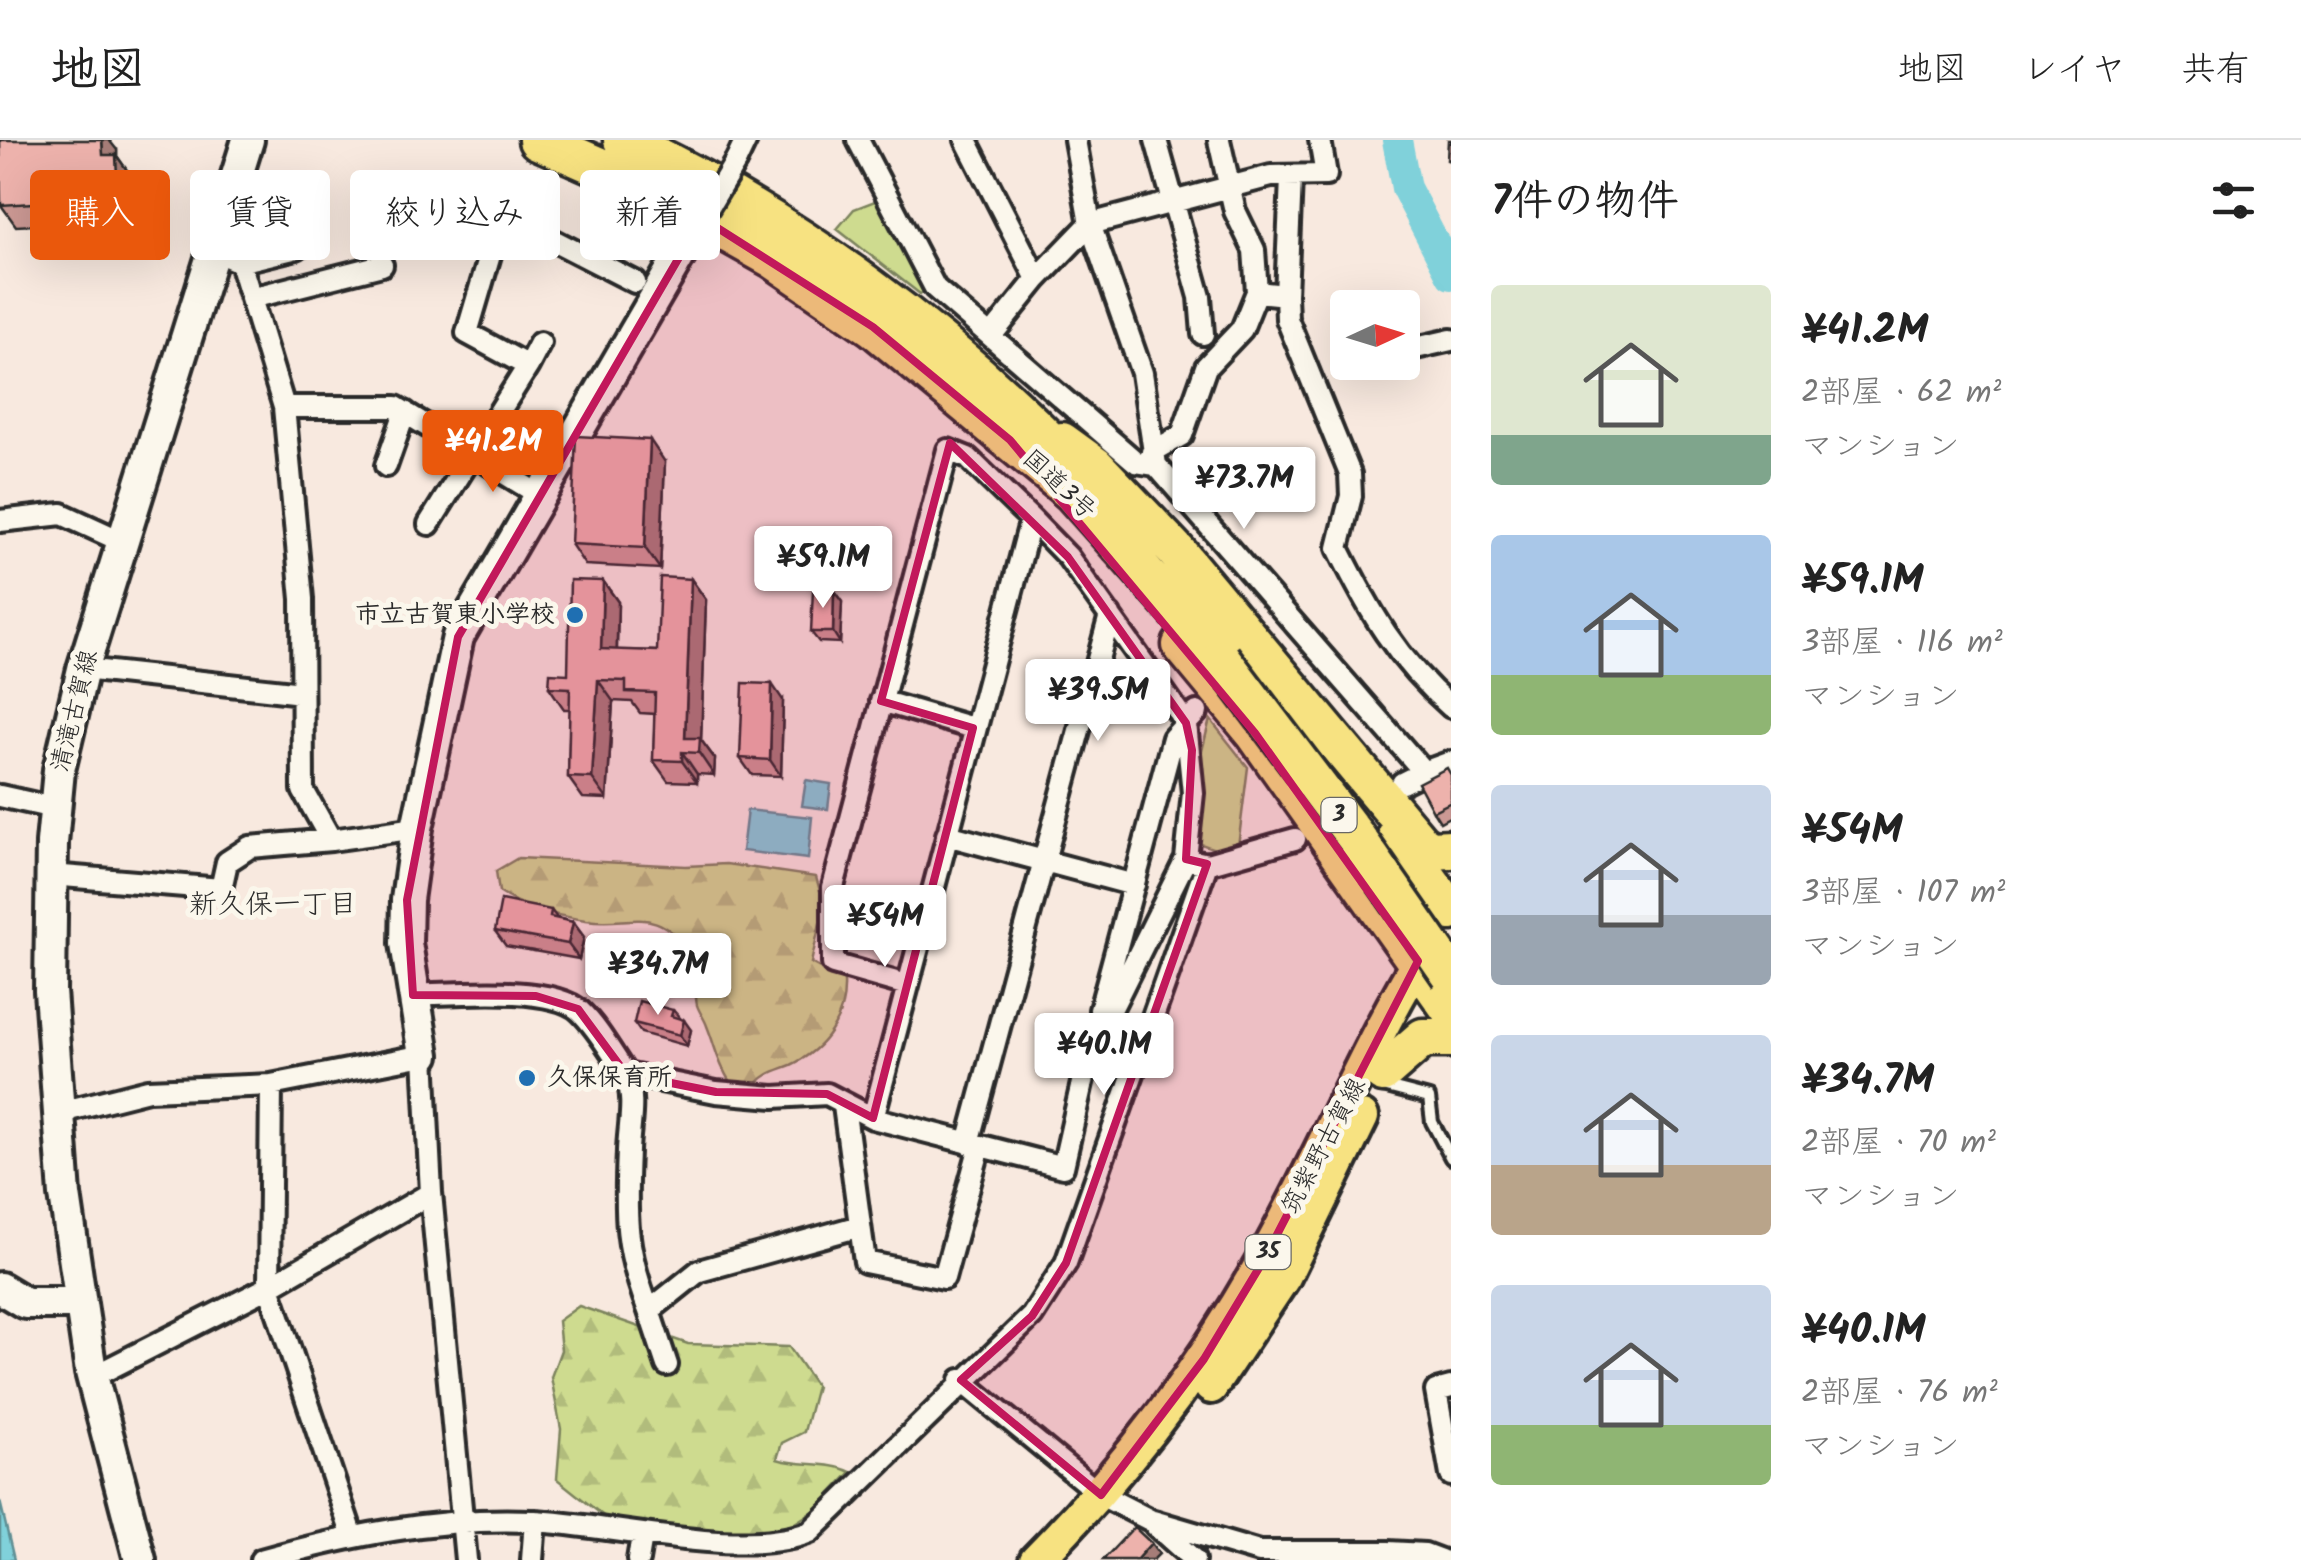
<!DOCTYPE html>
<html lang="ja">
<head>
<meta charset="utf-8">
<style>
	:root { --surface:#fff; --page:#f6f6f6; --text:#222; --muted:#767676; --line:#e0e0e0; --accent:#ea580c }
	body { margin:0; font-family:Kalam,"Klee One",sans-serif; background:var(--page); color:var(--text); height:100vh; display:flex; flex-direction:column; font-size:38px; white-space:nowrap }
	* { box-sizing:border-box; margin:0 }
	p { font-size:32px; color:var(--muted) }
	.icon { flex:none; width:55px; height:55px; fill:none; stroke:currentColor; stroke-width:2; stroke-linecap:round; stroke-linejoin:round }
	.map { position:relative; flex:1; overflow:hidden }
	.side { display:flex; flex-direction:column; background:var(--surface); width:850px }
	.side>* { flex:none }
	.guide { position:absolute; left:30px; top:30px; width:950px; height:90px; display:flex; gap:20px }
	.needle { width:65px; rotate:86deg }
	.fabs { position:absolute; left:1330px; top:150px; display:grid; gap:20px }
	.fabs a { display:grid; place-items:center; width:90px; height:90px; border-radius:10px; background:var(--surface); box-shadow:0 10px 40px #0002; font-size:50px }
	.price { position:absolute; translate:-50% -85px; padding:0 22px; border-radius:10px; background:#fff; color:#222; font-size:32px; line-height:65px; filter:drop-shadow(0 2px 5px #0008) }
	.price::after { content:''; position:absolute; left:50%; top:60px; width:30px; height:22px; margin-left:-15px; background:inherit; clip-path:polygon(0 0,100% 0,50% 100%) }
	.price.selected { background:var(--accent); color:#fff }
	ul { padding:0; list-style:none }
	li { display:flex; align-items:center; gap:30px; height:250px; padding:0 40px }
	li span { display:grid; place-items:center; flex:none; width:280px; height:200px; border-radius:10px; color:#555 }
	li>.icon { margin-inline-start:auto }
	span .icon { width:120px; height:120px; fill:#fffc; stroke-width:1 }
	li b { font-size:42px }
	h2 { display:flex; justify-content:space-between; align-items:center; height:120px; padding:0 40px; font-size:42px }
	.chip { padding:0 35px; border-radius:10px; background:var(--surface); box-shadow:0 10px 40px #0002; font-size:35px; line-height:90px }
	.chip.selected { background:var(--accent); color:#fff }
	header { display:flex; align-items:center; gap:60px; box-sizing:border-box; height:140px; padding:0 50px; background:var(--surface); border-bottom:2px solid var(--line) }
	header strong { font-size:48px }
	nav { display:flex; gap:55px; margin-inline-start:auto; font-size:35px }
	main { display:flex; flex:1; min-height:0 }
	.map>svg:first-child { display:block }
	.green { fill:#cedb8f; stroke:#7c835d; stroke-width:2.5 }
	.forest { fill:url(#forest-firs); stroke:#7c835d; stroke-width:2.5 }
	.water { fill:#80d1da; stroke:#5e8f94; stroke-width:2.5 }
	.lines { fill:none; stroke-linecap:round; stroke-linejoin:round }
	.river { stroke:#80d1da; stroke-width:30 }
	.lane-casing { stroke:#2b2b2b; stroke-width:18 }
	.street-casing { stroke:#2b2b2b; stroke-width:28 }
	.secondary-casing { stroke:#2b2b2b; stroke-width:38 }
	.primary-casing { stroke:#2b2b2b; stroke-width:40 }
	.highway-casing { stroke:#2b2b2b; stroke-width:45 }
	.lane { stroke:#fbf7ec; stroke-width:10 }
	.street { stroke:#fbf7ec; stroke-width:20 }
	.secondary { stroke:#fbf7ec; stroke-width:30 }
	.primary { stroke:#f7e281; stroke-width:32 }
	.highway { stroke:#f7e281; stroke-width:38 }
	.street-bridge-casing { stroke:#2b2b2b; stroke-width:28; stroke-linecap:butt }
	.highway-bridge-casing { stroke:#2b2b2b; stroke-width:45; stroke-linecap:butt }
	.street-bridge { stroke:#fbf7ec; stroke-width:20 }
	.highway-bridge { stroke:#f7e281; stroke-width:38 }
	.wall { fill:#cc9994; stroke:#2b2b2b; stroke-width:2.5 }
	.shaded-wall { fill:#a67d78; stroke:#2b2b2b; stroke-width:2.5 }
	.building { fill:#edb2ac; stroke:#2b2b2b; stroke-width:2.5 }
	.marked { fill:#c2185b; fill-opacity:0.2; stroke:#c2185b; stroke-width:8; stroke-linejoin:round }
	.poi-dot { fill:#1f6fb2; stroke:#fbf7ec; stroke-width:4 }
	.labels { text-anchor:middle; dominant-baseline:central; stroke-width:10; stroke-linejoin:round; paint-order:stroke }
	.shield { fill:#fbf7ec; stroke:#696865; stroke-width:2.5 }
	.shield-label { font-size:22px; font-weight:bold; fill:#2b2b2b }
	.street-label { font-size:25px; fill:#2b2b2b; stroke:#fbf7ec }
	.poi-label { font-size:25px; font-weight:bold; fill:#2b2b2b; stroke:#fbf7ec; text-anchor:end }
	.neighbourhood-label { font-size:28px; fill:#2b2b2b; stroke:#fbf7ec }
</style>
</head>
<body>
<header>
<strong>地図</strong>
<nav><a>地図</a><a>レイヤ</a><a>共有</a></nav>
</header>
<main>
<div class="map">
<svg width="1451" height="1420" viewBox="0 0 1451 1420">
	<defs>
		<pattern id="forest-firs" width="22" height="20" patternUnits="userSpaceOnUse" patternTransform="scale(2.5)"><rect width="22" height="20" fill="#cedb8f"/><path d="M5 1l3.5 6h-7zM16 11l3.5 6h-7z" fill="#b1bc7c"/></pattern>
	</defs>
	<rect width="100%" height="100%" fill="#f8e9df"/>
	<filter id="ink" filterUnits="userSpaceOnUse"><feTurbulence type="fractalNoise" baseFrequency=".01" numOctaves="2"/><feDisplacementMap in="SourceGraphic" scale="20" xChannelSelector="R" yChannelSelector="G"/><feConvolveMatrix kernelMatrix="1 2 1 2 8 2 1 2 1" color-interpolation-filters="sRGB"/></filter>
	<g filter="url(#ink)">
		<path class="green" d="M 880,59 L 929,151 L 920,154 L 837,89 L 854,69 Z
			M 1210,579 L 1248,627 L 1238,706 L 1223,712 L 1198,703 L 1199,623 Z"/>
		<path class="forest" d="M 518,718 L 686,726 L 726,724 L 816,737 L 824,765 L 811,823 L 844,841 C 846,879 825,909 791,925 C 776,931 767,932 756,944 L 730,942 C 716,919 716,908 707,886 C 705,879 699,872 697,865 C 693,846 701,830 689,812 C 655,762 631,787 586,780 C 557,776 523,769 499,752 L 496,731 Z
			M 579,1166 L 688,1204 L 789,1207 L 816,1246 L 804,1292 L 782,1303 L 777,1319 C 802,1327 829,1321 851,1332 L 815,1370 L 781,1392 L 744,1394 L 606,1378 L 557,1339 L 561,1289 L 551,1237 L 561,1210 L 558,1181 Z"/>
		<path class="water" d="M 806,640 L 831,644 L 828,669 L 802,666 Z
			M 747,670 L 812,677 L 808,719 L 742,711 Z
			M 0,1361 L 14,1420 L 0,1420 Z"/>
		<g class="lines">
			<path class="river" d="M 1397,0 L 1406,48 L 1451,135"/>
			<g class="lane-casing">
				<path id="lane" d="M 1383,946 L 1429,958 L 1432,982 L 1451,1018"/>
			</g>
			<g class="street-casing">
				<path id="street" d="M 858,0 L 935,148 L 1136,322 L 1156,325
					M 966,0 L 1037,139 L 991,196
					M 1075,0 L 1090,84 L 1142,233 L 1156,325 L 1424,632 L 1451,622
					M 1156,0 L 1200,157 L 1203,194
					M 736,21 L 746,0
					M 212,110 L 240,122 L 284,267 L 302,459 L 303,650 L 331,700 L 417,688
					M 240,122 L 297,108 L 308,98 L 306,71
					M 1037,139 L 1090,84 L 1271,36 L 1326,35 L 1320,0
					M 1257,152 L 1286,155 L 1287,179 L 1350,334 L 1351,356 L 1338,408 C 1370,472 1396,519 1451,567
					M 1286,155 L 1291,38
					M 251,158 L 382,125
					M 540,203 L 528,226 L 467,193 L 502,74 L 635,142
					M 1402,211 L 1451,200
					M 284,267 L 396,267 L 538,354
					M 1152,312 L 1182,295 L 1206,227 L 1242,189 L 1257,152 L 1254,110 L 1235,71 L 1219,0
					M 386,326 L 405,272
					M 0,381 L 62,374 L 123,402
					M 429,384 L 528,226
					M 83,529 L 302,553
					M 881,561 L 973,588
					M 1402,643 L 1424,632
					M 0,656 L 54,668
					M 947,695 L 1134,745
					M 1207,724 L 1295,699
					M 51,735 L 221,749 L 227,722 L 250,707 L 331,700
					M 907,845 L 833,824 L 833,747 L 948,310 L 968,318 L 1031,379
					M 413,855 C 452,854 550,844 580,871 C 598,888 612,914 626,934 L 716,952 L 774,957 L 827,954 L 873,978 L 1063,1027 L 1091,903
					M 1100,870 L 1173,598 L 1197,572
					M 626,934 C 636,961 629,983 628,1011 C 625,1078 625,1108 649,1171 L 699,1131 L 860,1086
					M 271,945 L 269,1147 L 352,1394
					M 844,966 L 865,1122 L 944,1138 L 980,1006
					M 57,973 L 148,950 L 271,945 L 424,915 L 431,1053 L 466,1420
					M 873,978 L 1031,379 L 1068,417 L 1186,583 L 1193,653 L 1186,719 L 1088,916
					M 968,1003 L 1110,475
					M 649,1171 L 667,1225
					M 91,1232 L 108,1229 L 269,1147 L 431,1053
					M 961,1240 L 1101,1355 L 1150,1380 L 1259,1412 L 1388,1412 L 1425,1414 L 1441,1420
					M 1451,1247 L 1436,1251 L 1451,1335
					M 1155,1385 L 1194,1420
					M 261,1420 C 350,1395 439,1377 532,1381 C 610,1384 743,1420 810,1392 L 1032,1176 L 1066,1123 L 1207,724 L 1186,719
					M 532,1420 L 535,1381
					M 638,1420 L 642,1396"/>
			</g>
			<g class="secondary-casing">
				<path id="secondary" d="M 424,915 L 406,803 L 407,760 L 417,688 L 458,497 L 681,113
					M 0,1148 L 25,1163 L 78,1163
					M 140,1420 L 91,1232 L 65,1055 L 50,851 L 52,703 L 59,630 L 83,529 L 248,0"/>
			</g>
			<g class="primary-casing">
				<path id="primary" d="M 1211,1247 L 1284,1137 L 1362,977
					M 1036,1420 C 1126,1329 1201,1231 1264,1119 C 1322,1017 1367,903 1429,804"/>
			</g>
			<g class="highway-casing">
				<path id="highway" d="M 538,0 L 652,50 L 774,119 L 873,187 L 1073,353 L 1221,519
					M 623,0 C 792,79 947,194 1076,328
					M 1062,302 L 1095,326 L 1176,411 L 1420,703 L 1431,710 L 1451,709
					M 1182,505 L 1255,593 L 1451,870
					M 1397,696 L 1451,771
					M 1383,933 L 1423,898 L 1451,898"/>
			</g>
			<use href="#lane" class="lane"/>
			<use href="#street" class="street"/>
			<use href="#secondary" class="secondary"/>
			<use href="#primary" class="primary"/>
			<use href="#highway" class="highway"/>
			<g class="street-bridge-casing">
				<path id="street-bridge" d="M 681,113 L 736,21"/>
			</g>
			<g class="highway-bridge-casing">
				<path id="highway-bridge" d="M 1221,519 L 1355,696 L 1451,835"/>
			</g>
			<use href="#street-bridge" class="street-bridge"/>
			<use href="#highway-bridge" class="highway-bridge"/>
		</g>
		<path class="wall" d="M 117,10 L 117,16 L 131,36 L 133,80 L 16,86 L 1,65 Z
			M 665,322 L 660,429 L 585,425 L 571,404 Z
			M 691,439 L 706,460 L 701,600 L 715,619 L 714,635 L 697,634 L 697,642 L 668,641 L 653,620 L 655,574 L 640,573 L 632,562 L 613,561 L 607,659 L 583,658 L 568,637 L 570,569 L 564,569 L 549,547 L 568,534 L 603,441 L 618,462 L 617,510 L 657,511 Z
			M 834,451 L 842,462 L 840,503 L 819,502 L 811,492 Z
			M 783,560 L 781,636 L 752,635 L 740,618 Z
			M 1451,633 L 1451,676 L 1440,682 L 1433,671 Z
			M 551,770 L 557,778 L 573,782 L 584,797 L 579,819 L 506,806 L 495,791 Z
			M 673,870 L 691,890 L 687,906 L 641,893 L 634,883 Z"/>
		<path class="shaded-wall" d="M 102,0 L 109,0 L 117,10 L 117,16 L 131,36 L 133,80 L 118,58 L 103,15 Z
			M 650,300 L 665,322 L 660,429 L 645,408 Z
			M 691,439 L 706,460 L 701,600 L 715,619 L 714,635 L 699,613 L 685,598 Z
			M 603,441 L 618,462 L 616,530 L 601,509 Z
			M 834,451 L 842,462 L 840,503 L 833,492 Z
			M 598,540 L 613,561 L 607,659 L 592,638 Z
			M 772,544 L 783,560 L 781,636 L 770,620 Z
			M 682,612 L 697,634 L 697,642 L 682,621 Z
			M 573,782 L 584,797 L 579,819 L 568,804 Z
			M 684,880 L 691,890 L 687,906 L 680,895 Z
			M 1151,1403 L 1159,1414 L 1153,1420 L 1136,1420 Z"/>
		<path class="building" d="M 0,0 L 102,0 L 103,15 L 116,15 L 118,58 L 1,65 Z
			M 1448,0 L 1451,0 L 1451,21 L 1447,20 Z
			M 576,296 L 650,300 L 645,408 L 571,404 Z
			M 660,437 L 691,439 L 685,598 L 700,598 L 699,613 L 682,612 L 682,621 L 653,620 L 655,553 L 626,552 L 626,541 L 598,540 L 592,638 L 568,637 L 570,548 L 549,547 L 550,533 L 568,534 L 570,440 L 603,441 L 601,509 L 657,511 Z
			M 813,450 L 834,451 L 833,492 L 811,492 Z
			M 743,543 L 772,544 L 770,620 L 740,618 Z
			M 1447,628 L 1451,635 L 1451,662 L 1433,671 L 1418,643 Z
			M 501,760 L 551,770 L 550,777 L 573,782 L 568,804 L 495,791 Z
			M 639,861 L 673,870 L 671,876 L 684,880 L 680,895 L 634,883 Z
			M 1134,1387 L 1151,1403 L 1136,1420 L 1103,1420 Z"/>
	</g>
	<path class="marked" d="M 702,78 L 873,187 L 1010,300 L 1255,593 L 1418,821 L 1265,1118 L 1204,1219 L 1101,1355 L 961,1240 L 1032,1176 L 1066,1123 L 1207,724 L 1186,719 L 1192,610 L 1186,583 L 1068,417 L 950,303 L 881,561 L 973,588 L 873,978 L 827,954 L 716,952 L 626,934 L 578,869 L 536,856 L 413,855 L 407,760 L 458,497 Z"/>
	<g class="poi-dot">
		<circle cx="575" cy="475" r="10"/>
		<circle cx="527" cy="938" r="10"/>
	</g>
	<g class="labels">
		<g class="shield">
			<rect x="1321.5" y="658" width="35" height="34" rx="8"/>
			<rect x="1245.5" y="1095" width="45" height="34" rx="8"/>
		</g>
		<g class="shield-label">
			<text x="1339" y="675">3</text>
			<text x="1268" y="1112">35</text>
		</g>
		<g class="street-label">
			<text transform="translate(1059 345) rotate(43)">国道3号</text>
			<text transform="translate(75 571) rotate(-76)">清滝古賀線</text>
			<text transform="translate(1324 1006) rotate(-62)">筑紫野古賀線</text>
		</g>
		<g class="poi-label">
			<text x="555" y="475">市立古賀東小学校</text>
			<text x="547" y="938" text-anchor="start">久保保育所</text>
		</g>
		<g class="neighbourhood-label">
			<text x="273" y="765">新久保一丁目</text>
		</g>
	</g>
</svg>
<div class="fabs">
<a><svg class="needle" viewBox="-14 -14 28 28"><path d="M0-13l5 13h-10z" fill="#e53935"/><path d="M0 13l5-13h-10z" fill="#767676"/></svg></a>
</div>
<b class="price selected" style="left:493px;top:355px">¥41.2M</b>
<b class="price" style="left:1244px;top:392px">¥73.7M</b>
<b class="price" style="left:823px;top:471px">¥59.1M</b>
<b class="price" style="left:1098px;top:604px">¥39.5M</b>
<b class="price" style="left:885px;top:830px">¥54M</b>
<b class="price" style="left:658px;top:878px">¥34.7M</b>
<b class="price" style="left:1104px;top:958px">¥40.1M</b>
<div class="guide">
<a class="chip selected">購入</a>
<a class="chip">賃貸</a>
<a class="chip">絞り込み</a>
<a class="chip">新着</a>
</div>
</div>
<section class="side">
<h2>7件の物件<svg class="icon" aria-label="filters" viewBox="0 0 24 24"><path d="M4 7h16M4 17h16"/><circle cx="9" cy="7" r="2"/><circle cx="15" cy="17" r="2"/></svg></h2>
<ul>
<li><span style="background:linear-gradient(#dfe7d0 75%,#7fa58c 0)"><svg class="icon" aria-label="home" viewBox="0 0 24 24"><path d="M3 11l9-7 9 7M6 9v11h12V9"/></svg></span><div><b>¥41.2M</b><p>2部屋 · 62 m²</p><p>マンション</p></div></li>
<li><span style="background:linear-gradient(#a9c7e8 70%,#8fb573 0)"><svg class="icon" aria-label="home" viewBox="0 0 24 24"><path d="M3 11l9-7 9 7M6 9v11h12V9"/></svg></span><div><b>¥59.1M</b><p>3部屋 · 116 m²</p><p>マンション</p></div></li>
<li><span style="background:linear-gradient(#c9d6e8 65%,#9aa5b1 0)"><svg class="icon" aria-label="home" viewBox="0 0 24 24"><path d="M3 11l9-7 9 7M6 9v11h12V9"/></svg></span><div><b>¥54M</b><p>3部屋 · 107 m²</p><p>マンション</p></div></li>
<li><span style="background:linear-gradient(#c9d6e8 65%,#b9a48a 0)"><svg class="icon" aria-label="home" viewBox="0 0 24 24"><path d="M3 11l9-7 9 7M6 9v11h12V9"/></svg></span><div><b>¥34.7M</b><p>2部屋 · 70 m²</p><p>マンション</p></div></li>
<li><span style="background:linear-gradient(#c9d6e8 70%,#8fb573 0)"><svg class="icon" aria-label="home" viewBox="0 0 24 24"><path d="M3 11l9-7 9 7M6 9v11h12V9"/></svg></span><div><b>¥40.1M</b><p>2部屋 · 76 m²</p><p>マンション</p></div></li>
</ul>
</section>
</main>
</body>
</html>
